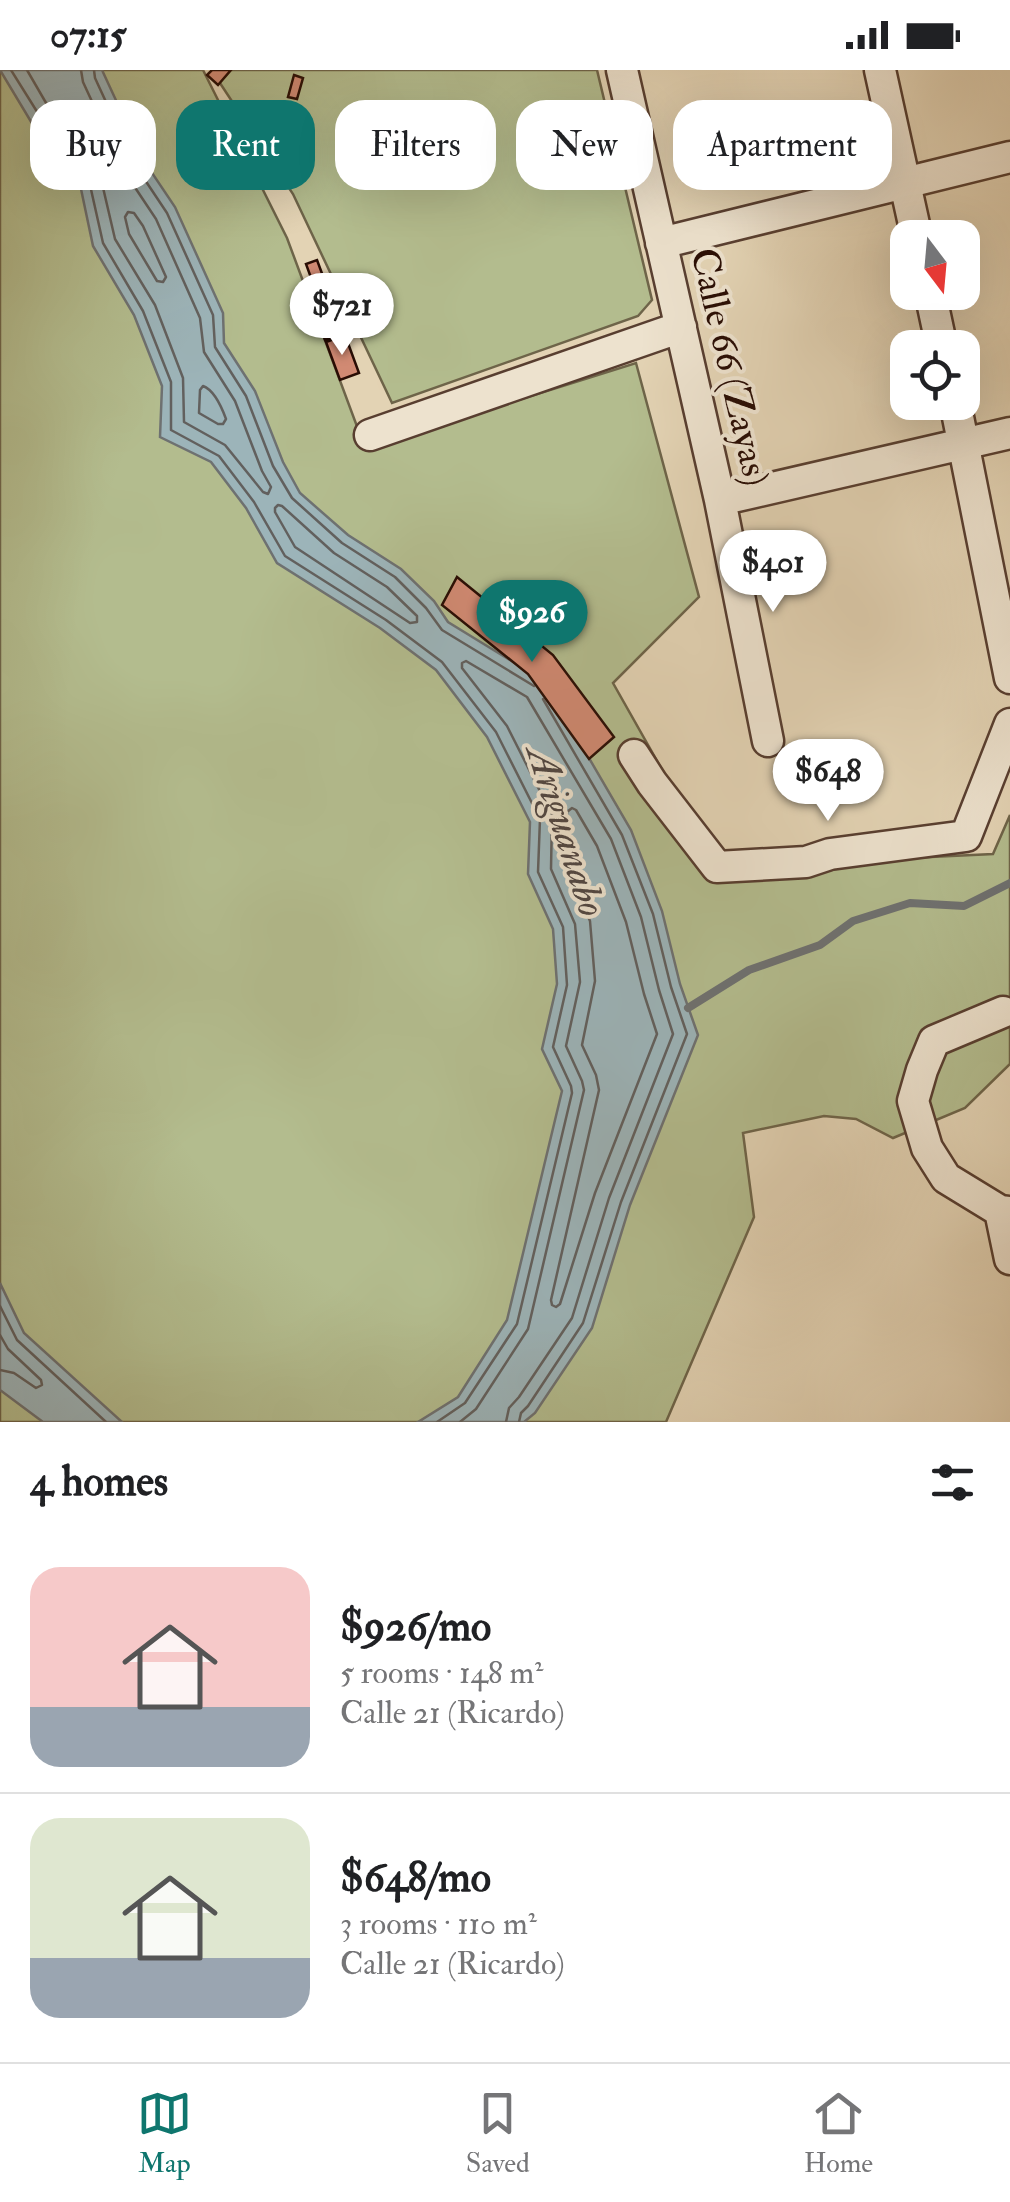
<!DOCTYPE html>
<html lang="en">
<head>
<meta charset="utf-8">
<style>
	:root { --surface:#fff; --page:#f6f6f6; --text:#202124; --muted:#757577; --line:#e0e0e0; --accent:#0f766e }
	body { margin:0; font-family:"IM FELL Double Pica",serif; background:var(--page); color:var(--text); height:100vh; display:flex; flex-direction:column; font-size:38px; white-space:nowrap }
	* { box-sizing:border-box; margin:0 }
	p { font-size:32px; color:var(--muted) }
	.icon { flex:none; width:55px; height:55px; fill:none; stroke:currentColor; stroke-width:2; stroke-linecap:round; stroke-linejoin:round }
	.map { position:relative; height:1352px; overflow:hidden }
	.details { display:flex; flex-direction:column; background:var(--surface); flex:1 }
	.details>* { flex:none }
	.banner { position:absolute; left:30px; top:30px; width:950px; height:90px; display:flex; gap:20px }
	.needle { width:65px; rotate:164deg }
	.controls { position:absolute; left:890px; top:150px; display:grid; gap:20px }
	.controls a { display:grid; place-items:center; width:90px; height:90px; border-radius:20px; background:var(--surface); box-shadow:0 10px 40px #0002; font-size:50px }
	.price { position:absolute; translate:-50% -85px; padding:0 22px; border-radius:35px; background:#fff; color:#222; font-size:32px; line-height:65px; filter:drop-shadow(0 2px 5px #0008) }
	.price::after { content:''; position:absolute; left:50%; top:60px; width:30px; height:22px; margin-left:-15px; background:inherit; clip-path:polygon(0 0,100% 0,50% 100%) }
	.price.active { background:var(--accent); color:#fff }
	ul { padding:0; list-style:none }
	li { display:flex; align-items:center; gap:30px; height:250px; padding:0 30px }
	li+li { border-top:2px solid var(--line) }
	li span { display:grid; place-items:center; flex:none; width:280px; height:200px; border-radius:30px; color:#555 }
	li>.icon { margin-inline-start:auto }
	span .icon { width:120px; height:120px; fill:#fffc; stroke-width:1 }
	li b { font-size:42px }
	h2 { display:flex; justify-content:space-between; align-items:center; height:120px; padding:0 30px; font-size:42px }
	.tag { padding:0 35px; border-radius:30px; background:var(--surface); box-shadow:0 10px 40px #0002; font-size:35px; line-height:90px }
	.tag.active { background:var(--accent); color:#fff }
	.status { display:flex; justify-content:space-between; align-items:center; height:70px; padding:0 50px; background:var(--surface); direction:ltr }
	.status svg { height:28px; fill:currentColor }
	.menu { display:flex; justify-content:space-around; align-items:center; height:140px; border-top:2px solid var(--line); background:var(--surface); font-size:28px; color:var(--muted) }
	.menu a { display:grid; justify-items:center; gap:5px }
	.menu .active { color:var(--accent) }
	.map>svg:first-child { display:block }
	.green { fill:#b3bc8e; stroke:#6e6449; stroke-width:2.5 }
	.water { fill:#9cb4b9; stroke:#6e7171; stroke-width:2.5 }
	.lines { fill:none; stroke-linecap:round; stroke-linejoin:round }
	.shore { stroke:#62605e; stroke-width:2.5 }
	.stream { stroke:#6e7171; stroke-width:8 }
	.building { fill:#d18a73; stroke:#290d04; stroke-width:2.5 }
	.minor-casing { stroke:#583e30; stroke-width:35 }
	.minor { stroke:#ede2ce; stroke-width:30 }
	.labels { text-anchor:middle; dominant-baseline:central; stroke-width:8; stroke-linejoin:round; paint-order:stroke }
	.street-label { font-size:38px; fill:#290d04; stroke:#ede2ce }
	.water-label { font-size:40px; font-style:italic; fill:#514743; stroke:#ede2ce }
</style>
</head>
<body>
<div class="status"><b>07:15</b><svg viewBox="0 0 49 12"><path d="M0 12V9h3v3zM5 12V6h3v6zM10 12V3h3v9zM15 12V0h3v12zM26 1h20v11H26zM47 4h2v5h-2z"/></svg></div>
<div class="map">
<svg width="1010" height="1352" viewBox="0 0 1010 1352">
	<rect width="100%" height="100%" fill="#e3d3b4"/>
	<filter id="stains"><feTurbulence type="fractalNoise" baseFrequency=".002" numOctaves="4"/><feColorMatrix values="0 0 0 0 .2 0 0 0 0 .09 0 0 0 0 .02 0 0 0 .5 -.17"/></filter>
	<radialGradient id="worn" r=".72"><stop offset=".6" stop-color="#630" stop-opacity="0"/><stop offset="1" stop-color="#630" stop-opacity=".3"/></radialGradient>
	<path class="green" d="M 0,0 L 203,0 L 287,168 L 365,378 L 636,293 L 699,527 L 613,613 L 717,797 L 993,784 L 1010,745 L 1010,994 L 965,1038 L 893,1068 L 856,1049 L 824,1046 L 743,1063 L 754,1147 L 666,1352 L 0,1352 Z
		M 222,0 L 597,0 L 652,230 L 638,246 L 392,333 L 293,124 L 216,7 Z"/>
	<path class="water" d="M 0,0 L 102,0 L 144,91 L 175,137 L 223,243 L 224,273 L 255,321 L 283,392 L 300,423 L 348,465 L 401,499 L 434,531 L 448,552 L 544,611 L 631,760 L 662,841 L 680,914 L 698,965 L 630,1135 L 592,1258 L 535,1343 L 524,1352 L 418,1352 L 458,1327 L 507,1250 L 562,1021 L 542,979 L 557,914 L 553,859 L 528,804 L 530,752 L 487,667 L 436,600 L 380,558 L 277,493 L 246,438 L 211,392 L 160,367 L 162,316 L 134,245 L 93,176 L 81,119 L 42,70 Z
		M 0,1213 L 24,1263 L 122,1352 L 43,1352 L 0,1320 Z"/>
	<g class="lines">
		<path class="shore" d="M 11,0 L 51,64 L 90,115 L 103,173 L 143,241 L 171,312 L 171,360 L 219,386 L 254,432 L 285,486 L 386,550 L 442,592 L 496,662 L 540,749 L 538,802 L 563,857 L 567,915 L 553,977 L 571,1016 L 572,1023 L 517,1254 L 465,1333 L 437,1352
			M 27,0 L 60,57 L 101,109 L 115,169 L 155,235 L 183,308 L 184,352 L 225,375 L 263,422 L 268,424 L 271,417 L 262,401 L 235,331 L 204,282 L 200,248 L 156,149 L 124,101 L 83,12 L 81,0
			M 94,0 L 95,8 L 135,95 L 167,143 L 213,245 L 215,277 L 246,326 L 273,396 L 292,428 L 342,473 L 395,507 L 426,538 L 442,560 L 534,616
			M 128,142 L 134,143 L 143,156 L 166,207 L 163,212 L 157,211 L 129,164 L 125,147 Z
			M 203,316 C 214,320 222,338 226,349 L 223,354 L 218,354 L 199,343 L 200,320 Z
			M 278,435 L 282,436 L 334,483 L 387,517 L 417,546 L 417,552 L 410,553 L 295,477 L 275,442 L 275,438 Z
			M 572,738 L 576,740 L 597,776 L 626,852 L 644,924 L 657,964 L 595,1123 L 560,1234 L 556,1237 L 552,1235 L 551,1230 L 599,1020 L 596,1005 L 582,975 L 595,911 L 590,851 L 566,796 L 567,742 Z
			M 0,1236 L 17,1270 L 106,1352
			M 0,1265 L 8,1279 L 41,1310 L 42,1315 L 36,1318 L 14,1303 L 0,1300
			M 460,1352 L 476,1339 L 528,1259 L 584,1020 L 582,1011 L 566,976 L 580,912 L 575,854 L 551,799 L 552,745 L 507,656 L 462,598 L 462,593 L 466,591 L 527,627 L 611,769 L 641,847 L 659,920 L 673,964 L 609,1128 L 572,1248 L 519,1327 L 509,1338 L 506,1352
			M 519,1352 L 521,1343 L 528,1336 L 583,1253 L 621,1132 L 687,964 L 671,917 L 653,844 L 622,765 L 543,629"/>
		<path class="stream" d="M 688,938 L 749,900 L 820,875 L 853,851 L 910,833 L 964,836 L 1010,813"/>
	</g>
	<path class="building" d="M 212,0 L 231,0 L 218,15 L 207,5 Z
		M 294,5 L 303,8 L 297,29 L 288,27 Z
		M 317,190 L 344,263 L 325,270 L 313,237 L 321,235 L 306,194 Z
		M 345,265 L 359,303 L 340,310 L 326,272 Z
		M 457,507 L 553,585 L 614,667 L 589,689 L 528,604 L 442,535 Z"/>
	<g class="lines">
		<g class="minor-casing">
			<path id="minor" d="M 622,0 L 720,430 L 768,671
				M 880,0 L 917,168
				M 661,173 L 1010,87
				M 930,222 L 942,278
				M 955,332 L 1010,608
				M 370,365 L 681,257
				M 720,430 L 1010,363
				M 634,685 L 652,713 L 717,797 L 806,792 L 830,784 L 966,766 L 1010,654
				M 1003,942 L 934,971 L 922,1000 L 913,1031 L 927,1078 L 946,1108 L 1000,1141 L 1010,1142
				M 1000,1141 L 1010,1189"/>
		</g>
		<use href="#minor" class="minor"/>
	</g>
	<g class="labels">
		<g class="street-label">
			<text transform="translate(730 297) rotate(77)">Calle 66 (Zayas)</text>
		</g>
		<g class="water-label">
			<text transform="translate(566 761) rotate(72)">Ariguanabo</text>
		</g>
	</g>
	<rect width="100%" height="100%" filter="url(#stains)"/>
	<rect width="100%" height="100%" fill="url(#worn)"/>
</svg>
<div class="controls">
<a><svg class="needle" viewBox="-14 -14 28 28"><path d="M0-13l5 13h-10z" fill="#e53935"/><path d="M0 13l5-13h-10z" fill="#757577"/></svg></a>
<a><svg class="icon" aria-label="locate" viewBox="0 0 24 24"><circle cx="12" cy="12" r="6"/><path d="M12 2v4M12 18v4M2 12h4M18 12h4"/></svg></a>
</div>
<b class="price" style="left:342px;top:288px">$721</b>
<b class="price" style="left:773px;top:545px">$401</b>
<b class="price active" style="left:532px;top:595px">$926</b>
<b class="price" style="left:828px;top:754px">$648</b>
<div class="banner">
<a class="tag">Buy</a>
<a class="tag active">Rent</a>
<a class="tag">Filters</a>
<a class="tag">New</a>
<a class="tag">Apartment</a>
</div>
</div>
<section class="details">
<h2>4 homes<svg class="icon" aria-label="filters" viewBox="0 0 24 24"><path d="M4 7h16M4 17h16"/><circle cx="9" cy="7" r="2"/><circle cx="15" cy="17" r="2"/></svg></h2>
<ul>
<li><span style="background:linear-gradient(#f6c9c9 70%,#9aa5b1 0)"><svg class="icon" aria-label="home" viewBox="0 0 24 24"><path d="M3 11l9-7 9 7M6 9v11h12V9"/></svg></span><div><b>$926/mo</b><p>5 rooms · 148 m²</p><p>Calle 21 (Ricardo)</p></div></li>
<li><span style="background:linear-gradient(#dfe7d0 70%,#9aa5b1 0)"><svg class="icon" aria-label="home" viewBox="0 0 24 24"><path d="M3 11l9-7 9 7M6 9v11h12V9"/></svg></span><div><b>$648/mo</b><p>3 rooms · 110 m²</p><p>Calle 21 (Ricardo)</p></div></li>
</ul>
</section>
<nav class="menu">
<a class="active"><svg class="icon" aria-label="map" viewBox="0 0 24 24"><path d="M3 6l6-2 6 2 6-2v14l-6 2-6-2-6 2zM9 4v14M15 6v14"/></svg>Map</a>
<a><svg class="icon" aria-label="saved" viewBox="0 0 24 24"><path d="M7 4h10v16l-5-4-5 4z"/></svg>Saved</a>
<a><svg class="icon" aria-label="home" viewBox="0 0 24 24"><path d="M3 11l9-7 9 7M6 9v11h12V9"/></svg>Home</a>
</nav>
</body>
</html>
